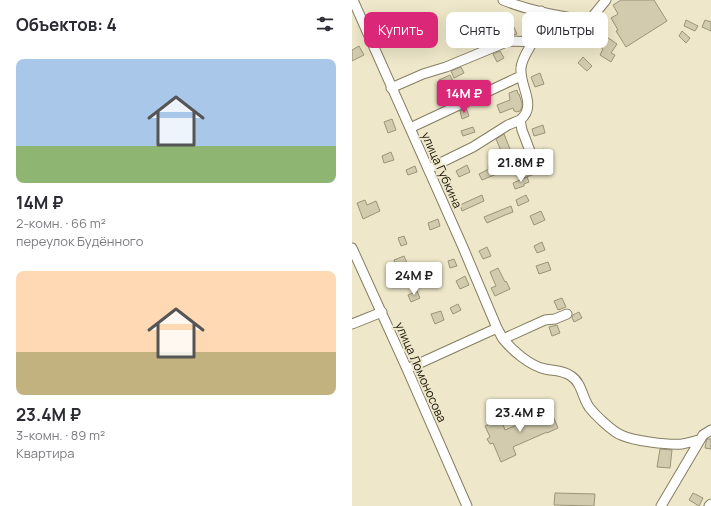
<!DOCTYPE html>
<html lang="ru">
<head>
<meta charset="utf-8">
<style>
	:root { --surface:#fff; --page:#f2f2f3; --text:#2b2b33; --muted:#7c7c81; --accent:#db2777 }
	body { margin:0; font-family:Manrope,sans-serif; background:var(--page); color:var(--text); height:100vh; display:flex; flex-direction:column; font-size:15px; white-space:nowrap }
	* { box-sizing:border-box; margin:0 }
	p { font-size:13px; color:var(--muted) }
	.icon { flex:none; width:22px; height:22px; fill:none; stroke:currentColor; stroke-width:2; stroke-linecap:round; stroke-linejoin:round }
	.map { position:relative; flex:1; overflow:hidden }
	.details { display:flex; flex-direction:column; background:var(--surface); width:352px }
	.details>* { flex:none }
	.hud { position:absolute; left:12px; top:12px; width:287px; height:36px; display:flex; gap:8px }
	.price { position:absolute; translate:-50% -34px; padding:0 9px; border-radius:4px; background:#fff; color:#222; font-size:13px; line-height:26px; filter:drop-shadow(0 1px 2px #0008) }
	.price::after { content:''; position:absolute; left:50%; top:24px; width:12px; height:9px; margin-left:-6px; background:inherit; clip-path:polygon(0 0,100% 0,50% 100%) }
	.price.selected { background:var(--accent); color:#fff }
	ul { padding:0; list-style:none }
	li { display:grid; align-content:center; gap:8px; height:212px; padding:0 16px }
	li span { display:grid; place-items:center; height:124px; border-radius:8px; color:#555 }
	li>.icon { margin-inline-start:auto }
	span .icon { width:72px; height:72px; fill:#fffc; stroke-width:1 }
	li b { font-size:17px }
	h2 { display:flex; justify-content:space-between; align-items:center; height:48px; padding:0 16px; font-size:17px }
	.tag { padding:0 14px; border-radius:8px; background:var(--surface); box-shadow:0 4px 16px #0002; font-size:14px; line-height:36px }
	.tag.selected { background:var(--accent); color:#fff }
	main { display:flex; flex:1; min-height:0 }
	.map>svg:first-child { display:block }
	.building { fill:#d2cbae; stroke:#9b9478 }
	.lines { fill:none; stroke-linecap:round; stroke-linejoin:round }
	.minor-casing { stroke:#857e62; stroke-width:11 }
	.minor { stroke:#fff; stroke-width:9 }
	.labels { text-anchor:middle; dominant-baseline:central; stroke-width:4; stroke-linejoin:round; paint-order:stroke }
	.street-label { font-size:12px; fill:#151208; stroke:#eee7c9 }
</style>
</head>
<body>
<main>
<section class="details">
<h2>Объектов: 4<svg class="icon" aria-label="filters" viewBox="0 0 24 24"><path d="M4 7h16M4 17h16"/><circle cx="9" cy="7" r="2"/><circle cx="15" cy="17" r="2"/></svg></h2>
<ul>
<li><span style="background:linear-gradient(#a9c7e8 70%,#8fb573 0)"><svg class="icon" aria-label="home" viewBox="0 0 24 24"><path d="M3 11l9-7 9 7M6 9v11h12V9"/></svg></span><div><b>14M ₽</b><p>2-комн. · 66 m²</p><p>переулок Будённого</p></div></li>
<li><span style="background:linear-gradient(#ffd9b3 65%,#c2b280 0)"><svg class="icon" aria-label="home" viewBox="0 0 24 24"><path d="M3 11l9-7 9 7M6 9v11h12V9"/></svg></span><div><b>23.4M ₽</b><p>3-комн. · 89 m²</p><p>Квартира</p></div></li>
</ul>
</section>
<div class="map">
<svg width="359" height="506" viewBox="0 0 359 506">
	<rect width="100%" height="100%" fill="#eee7c9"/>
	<path class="building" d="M 269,0 L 302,0 L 315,21 L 274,47 L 264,31 L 266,30 L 259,18 L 266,14 L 261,5 Z
		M 334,20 L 346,26 L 343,31 L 332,26 Z
		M 353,20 L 359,22 L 359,31 L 350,27 Z
		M 141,24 L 146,33 L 138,37 L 133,28 Z
		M 161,25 L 165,34 L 153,37 L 150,30 Z
		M 330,31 L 338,38 L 334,43 L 327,36 Z
		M 247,35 L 251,38 L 252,35 L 265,44 L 259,53 L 263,55 L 259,62 L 248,55 L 251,49 L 242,43 Z
		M 7,46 L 12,55 L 0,61 L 0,50 Z
		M 148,51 L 152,58 L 145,62 L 141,54 Z
		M 231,57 L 240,66 L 235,71 L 226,63 Z
		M 109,67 L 112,73 L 102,78 L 99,71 Z
		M 188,73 L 192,84 L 183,87 L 179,77 Z
		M 98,75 L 109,97 L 101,101 L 94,85 L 90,86 L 87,80 Z
		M 123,81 L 126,87 L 118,91 L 115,85 Z
		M 165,90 L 166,94 L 167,94 L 170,103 L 170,107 L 168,111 L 164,112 L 163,111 L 162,111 L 161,108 L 148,113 L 145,105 L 158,100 L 157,93 Z
		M 114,108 L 117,116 L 110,119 L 108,111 Z
		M 40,119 L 44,130 L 36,133 L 32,122 Z
		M 191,125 L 193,133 L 182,136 L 180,129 Z
		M 121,127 L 123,132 L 111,136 L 109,131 Z
		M 152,134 L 160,154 L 141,163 L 138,156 L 149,151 L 144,139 Z
		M 192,149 L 195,157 L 187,160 L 185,152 Z
		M 39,152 L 42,160 L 32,163 L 30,156 Z
		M 143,163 L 147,173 L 130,180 L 127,174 L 137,169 L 136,166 Z
		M 115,165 L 118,172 L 107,177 L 104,171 Z
		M 179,165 L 182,165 L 185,173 L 172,178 L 168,169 Z
		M 63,166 L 65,172 L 56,175 L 54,170 Z
		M 175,177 L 177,182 L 172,184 L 172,186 L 163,189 L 161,183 Z
		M 130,195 L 132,201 L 110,211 L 108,205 Z
		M 174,195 L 177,201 L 166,206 L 164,200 Z
		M 13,200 L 15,205 L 24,201 L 28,211 L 11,219 L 5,203 Z
		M 159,206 L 161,212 L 153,215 L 135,223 L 132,217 Z
		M 189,211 L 193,220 L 182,225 L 178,216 Z
		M 86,219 L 88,226 L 78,230 L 76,223 Z
		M 52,236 L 55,244 L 49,246 L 46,238 Z
		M 190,242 L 193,250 L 185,253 L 182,246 Z
		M 135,247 L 139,256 L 131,259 L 127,251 Z
		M 52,256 L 56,265 L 45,268 L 42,260 Z
		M 102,259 L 105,266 L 98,268 L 96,261 Z
		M 196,262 L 199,270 L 187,274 L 184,266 Z
		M 146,268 L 153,282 L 154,281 L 158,289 L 143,296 L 139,288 L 144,286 L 138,272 Z
		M 113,276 L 117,285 L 108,289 L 104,281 Z
		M 65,291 L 68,298 L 59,302 L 56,295 Z
		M 210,298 L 214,307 L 206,310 L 202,301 Z
		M 106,304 L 109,310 L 101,314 L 98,308 Z
		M 89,311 L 92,320 L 83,324 L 79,314 Z
		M 227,312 L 230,318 L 222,322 L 220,318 L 221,315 Z
		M 205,325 L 208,333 L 200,336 L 197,327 Z
		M 196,404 L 206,428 L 195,433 L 195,432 L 161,447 L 164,455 L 149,462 L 141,443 L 138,444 L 135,439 L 138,437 L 133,426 L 149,419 L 153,430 L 188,415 L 185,409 Z
		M 355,439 L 359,439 L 359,449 L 353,448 L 354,442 Z
		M 308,449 L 320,450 L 318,468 L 305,467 Z
		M 203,493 L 243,494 L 242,506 L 202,505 Z
		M 341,493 L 351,498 L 347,506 L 337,500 Z"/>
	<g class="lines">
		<g class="minor-casing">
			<path id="minor" d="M 1,0 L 110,245 L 145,328
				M 151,0 C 177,11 209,16 237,21 L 254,0
				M 39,88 L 71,74 L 94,67 L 152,43 L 160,41 L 181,42
				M 58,128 L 169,76
				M 181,159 L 170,130 L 168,120 C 186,106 167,86 169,68 C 170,56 180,46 184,35 C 188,28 188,19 189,11
				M 76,169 L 121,147 L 156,125 L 168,120
				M 0,248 L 55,369 L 115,506
				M 0,324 L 30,312
				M 151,339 C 160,350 178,366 193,369 C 202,371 211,370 219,376 C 230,383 230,397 237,407 C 243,415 261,432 269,435 C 282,441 315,445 330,444 C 336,443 342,441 348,440
				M 55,369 L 145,328 L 151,339 L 193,320 L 203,319 L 215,314
				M 309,506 L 348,440 L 351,435 L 359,430
				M 357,506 L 359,504"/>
		</g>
		<use href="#minor" class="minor"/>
	</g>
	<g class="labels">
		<g class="street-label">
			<text transform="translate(90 170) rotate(66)">улица Губкина</text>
			<text transform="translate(69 372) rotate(66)">улица Ломоносова</text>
		</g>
	</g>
</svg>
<b class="price selected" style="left:112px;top:114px">14M ₽</b>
<b class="price" style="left:169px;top:183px">21.8M ₽</b>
<b class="price" style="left:62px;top:296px">24M ₽</b>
<b class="price" style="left:168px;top:433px">23.4M ₽</b>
<div class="hud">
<a class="tag selected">Купить</a>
<a class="tag">Снять</a>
<a class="tag">Фильтры</a>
</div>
</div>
</main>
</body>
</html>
